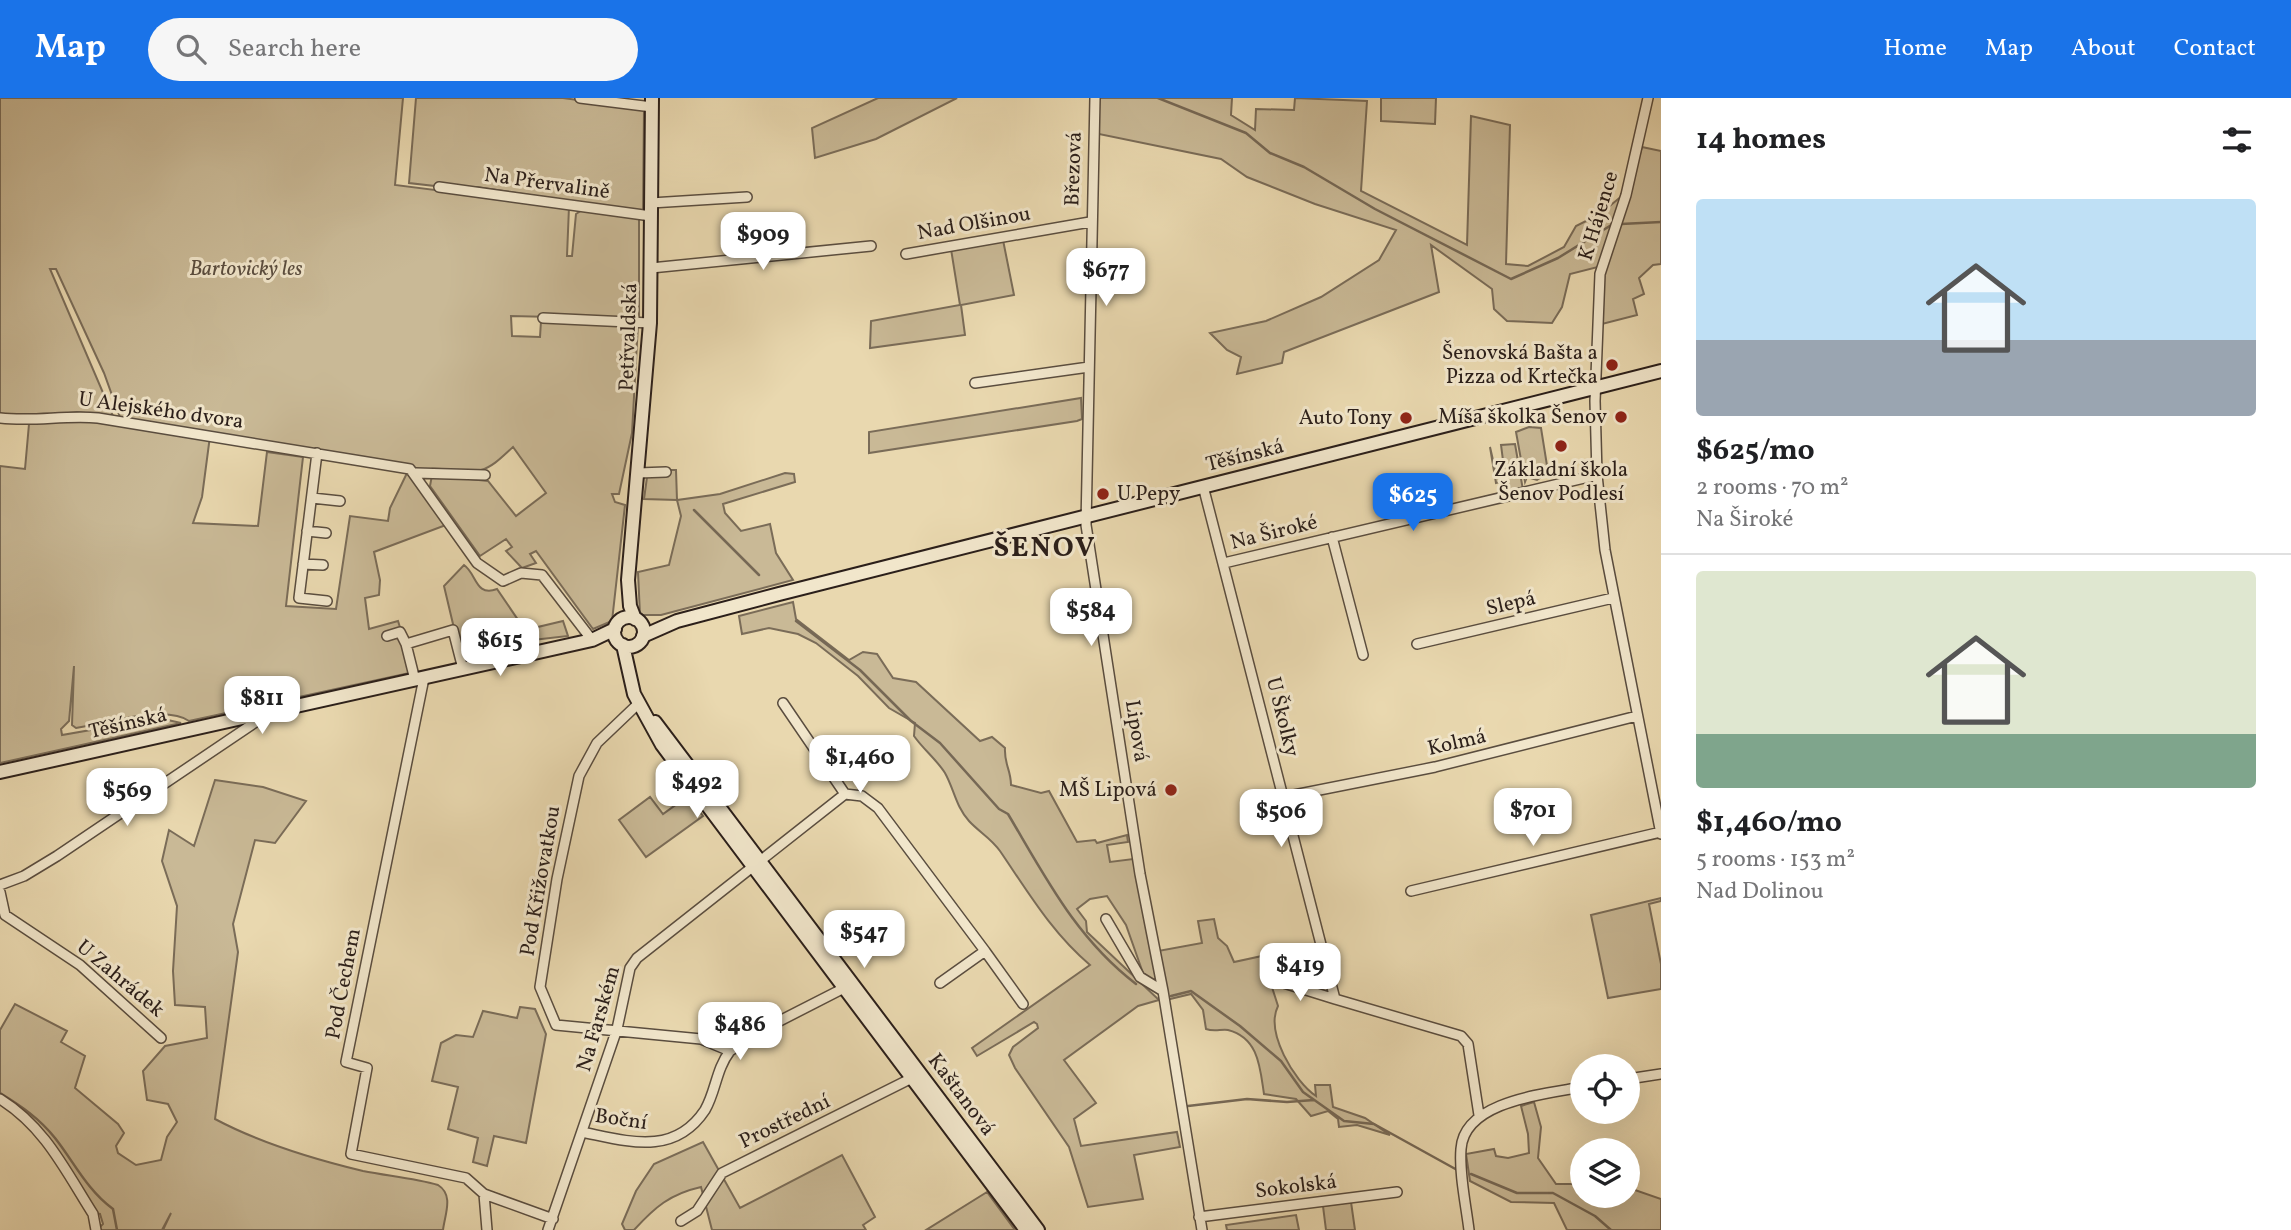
<!DOCTYPE html>
<html lang="en">
<head>
<meta charset="utf-8">
<style>
	:root { --surface:#fff; --page:#f6f6f6; --text:#202124; --muted:#757577; --line:#e0e0e0; --accent:#1a73e8 }
	body { margin:0; font-family:Vollkorn,serif; background:var(--page); color:var(--text); height:100vh; display:flex; flex-direction:column; font-size:26px; white-space:nowrap }
	* { box-sizing:border-box; margin:0 }
	p { font-size:23px; color:var(--muted) }
	.icon { flex:none; width:38px; height:38px; fill:none; stroke:currentColor; stroke-width:2; stroke-linecap:round; stroke-linejoin:round }
	.map { position:relative; flex:1; overflow:hidden }
	.side { display:flex; flex-direction:column; background:var(--surface); width:630px }
	.side>* { flex:none }
	.tools { position:absolute; left:1570px; top:956px; display:grid; gap:14px }
	.tools a { display:grid; place-items:center; width:70px; height:70px; border-radius:50%; background:var(--surface); box-shadow:0 7px 28px #0002; font-size:35px }
	.price { position:absolute; translate:-50% -60px; padding:0 16px; border-radius:14px; background:#fff; color:#222; font-size:23px; line-height:46px; filter:drop-shadow(0 2px 4px #0008) }
	.price::after { content:''; position:absolute; left:50%; top:42px; width:21px; height:16px; margin-left:-10px; background:inherit; clip-path:polygon(0 0,100% 0,50% 100%) }
	.price.current { background:var(--accent); color:#fff }
	ul { padding:0; list-style:none }
	li { display:grid; align-content:center; gap:14px; height:371px; padding:0 35px }
	li+li { border-top:2px solid var(--line) }
	li span { display:grid; place-items:center; height:217px; border-radius:7px; color:#555 }
	li>.icon { margin-inline-start:auto }
	span .icon { width:126px; height:126px; fill:#fffc; stroke-width:1 }
	li b { font-size:30px }
	h2 { display:flex; justify-content:space-between; align-items:center; height:84px; padding:0 35px; font-size:30px }
	header { display:flex; align-items:center; gap:42px; box-sizing:border-box; height:98px; padding:0 35px; background:var(--accent); color:#fff }
	header strong { font-size:33px }
	nav { display:flex; gap:38px; margin-inline-start:auto; font-size:24px }
	.search { width:490px; height:63px; background:var(--page); display:flex; align-items:center; gap:18px; box-sizing:border-box; padding:0 24px; border-radius:38px; color:var(--muted); font-size:26px }
	main { display:flex; flex:1; min-height:0 }
	.map>svg:first-child { display:block }
	.green { fill:#c9b996; stroke:#7a6c58; stroke-width:2 }
	.lines { fill:none; stroke-linecap:round; stroke-linejoin:round }
	.stream { stroke:#766855; stroke-width:2.5 }
	.street-casing { stroke:#5a4d3f; stroke-width:12 }
	.secondary-casing { stroke:#2b1f1a; stroke-width:16 }
	.street { stroke:#f1e6cb; stroke-width:9 }
	.secondary { stroke:#f1e6cb; stroke-width:12 }
	.poi-dot { fill:#8f2418; stroke:#f1e6cb; stroke-width:2.5 }
	.labels { text-anchor:middle; dominant-baseline:central; stroke-width:6; stroke-linejoin:round; paint-order:stroke }
	.street-label { font-size:21px; fill:#2b1f1a; stroke:#f1e6cb }
	.park-label { font-size:21px; font-style:italic; fill:#5a4d3f; stroke:#f1e6cb }
	.poi-label { font-size:21px; fill:#2b1f1a; stroke:#f1e6cb; text-anchor:end }
	.district-label { font-size:28px; font-weight:bold; letter-spacing:2px; fill:#2b1f1a; stroke:#f1e6cb }
</style>
</head>
<body>
<header>
<strong>Map</strong>
<div class="search"><svg class="icon" aria-label="search" viewBox="0 0 24 24"><circle cx="10" cy="10" r="6"/><path d="M15 15l6 6"/></svg>Search here</div>
<nav><a>Home</a><a>Map</a><a>About</a><a>Contact</a></nav>
</header>
<main>
<div class="map">
<svg width="1661" height="1132" viewBox="0 0 1661 1132">
	<rect width="100%" height="100%" fill="#e9d8af"/>
	<filter id="stains"><feTurbulence type="fractalNoise" baseFrequency=".00286" numOctaves="4"/><feColorMatrix values="0 0 0 0 .2 0 0 0 0 .09 0 0 0 0 .02 0 0 0 .5 -.17"/></filter>
	<radialGradient id="worn" r=".72"><stop offset=".6" stop-color="#630" stop-opacity="0"/><stop offset="1" stop-color="#630" stop-opacity=".3"/></radialGradient>
	<path class="green" d="M 0,0 L 403,0 L 395,87 L 569,109 L 567,158 L 572,158 L 576,116 L 582,112 L 639,119 L 639,221 L 511,218 L 512,238 L 540,239 L 541,223 L 638,226 L 632,335 L 619,396 L 612,396 L 615,404 L 625,407 L 612,523 L 593,531 L 536,453 L 530,456 L 536,465 L 522,470 L 506,453 L 512,449 L 506,441 L 480,458 L 430,388 L 432,377 L 488,383 L 516,418 L 546,395 L 513,349 C 504,357 493,369 481,372 C 460,378 435,364 416,375 L 210,338 L 202,399 L 193,425 L 258,428 L 267,354 L 303,359 L 286,508 L 336,511 L 350,418 L 388,423 L 390,410 L 407,375 L 413,377 L 446,427 L 374,454 L 380,482 L 379,497 L 365,500 L 369,531 L 398,523 L 414,574 L 189,623 C 165,606 104,626 76,630 L 72,627 L 74,568 L 69,623 L 61,631 L 62,637 L 159,620 L 181,625 L 0,665 L 0,368 L 25,371 L 29,326 L 65,320 L 121,328 L 122,325 L 104,275 L 56,171 L 50,171 L 113,318 L 77,314 L 25,320 L 0,316 Z
		M 416,0 L 563,0 L 644,11 L 643,114 L 477,89 L 470,92 L 409,85 Z
		M 878,0 L 957,0 L 876,41 L 815,60 L 812,30 Z
		M 1097,0 L 1232,0 L 1231,17 L 1255,32 L 1256,11 L 1294,12 L 1295,0 L 1367,3 L 1361,93 L 1467,147 L 1471,18 L 1510,27 L 1506,166 L 1528,168 L 1564,149 L 1576,128 L 1600,116 L 1623,97 L 1598,169 L 1570,176 L 1562,209 L 1552,225 L 1507,223 L 1494,211 L 1492,191 L 1431,147 L 1439,194 L 1284,254 L 1282,265 L 1237,276 L 1241,259 L 1227,252 L 1210,235 L 1266,223 L 1321,199 L 1379,162 L 1396,132 L 1315,106 L 1247,79 L 1221,61 L 1094,35 Z
		M 1381,0 L 1436,0 L 1435,26 L 1381,23 Z
		M 1642,49 L 1661,53 L 1661,166 L 1653,167 L 1639,180 L 1644,196 L 1633,201 L 1637,217 L 1602,226 L 1603,179 Z
		M 1003,142 L 1014,197 L 961,207 L 965,237 L 870,250 L 871,223 L 960,207 L 951,151 Z
		M 1081,300 L 1082,321 L 1077,323 L 869,355 L 869,334 Z
		M 1529,329 L 1541,330 L 1549,380 L 1546,376 L 1537,382 L 1527,379 L 1525,384 L 1516,334 Z
		M 1515,346 L 1523,392 L 1510,395 L 1507,382 L 1496,385 L 1490,349 L 1495,371 L 1504,370 L 1501,347 Z
		M 648,372 L 676,372 L 677,402 L 720,396 L 785,375 L 794,376 L 795,384 L 723,406 L 725,415 L 741,433 L 770,426 L 776,455 L 793,482 L 661,517 L 640,517 L 638,474 L 669,467 L 681,418 L 677,402 L 644,401 Z
		M 464,467 C 477,476 475,499 497,491 L 525,532 L 563,523 L 568,538 L 533,542 L 523,550 L 462,564 L 444,488 Z
		M 793,504 L 796,521 L 849,562 L 863,554 L 877,556 L 893,580 L 916,584 L 980,643 L 992,639 L 1005,650 C 1004,666 1011,672 1011,687 L 1041,695 L 1049,693 L 1077,744 L 1095,742 L 1097,745 L 1127,737 L 1128,744 L 1107,747 L 1110,764 L 1133,761 L 1158,887 L 1143,875 L 1126,827 L 1107,798 L 1090,801 L 1077,811 L 1086,823 L 1087,834 L 1159,902 L 1138,908 L 1064,962 L 1096,1005 L 1074,1021 L 1081,1048 L 1177,1034 L 1180,1049 L 1134,1057 L 1143,1101 L 1088,1109 L 1069,1049 L 1015,970 L 1009,957 L 1013,949 L 1038,930 L 1037,926 L 1034,924 L 977,958 L 972,950 L 1090,867 C 1052,835 1028,794 1000,753 C 991,740 979,734 969,723 C 956,709 954,691 945,675 C 937,662 923,651 914,638 L 915,625 L 889,610 L 858,578 L 816,545 L 798,536 L 769,530 L 742,536 L 739,518 Z
		M 215,682 L 263,689 L 306,703 L 275,745 L 255,742 L 233,826 L 238,854 L 215,1021 C 260,1045 313,1061 363,1073 C 388,1078 414,1080 438,1087 C 454,1097 445,1116 443,1132 L 163,1132 L 171,1115 L 162,1132 L 97,1132 L 103,1126 L 100,1116 L 94,1115 L 39,1029 L 0,998 L 0,932 L 15,906 L 67,933 L 61,944 L 85,958 L 75,990 L 118,1026 L 124,1035 L 116,1048 L 118,1055 L 136,1067 L 161,1062 L 167,1039 L 177,1024 L 168,1006 L 147,1002 L 143,973 L 165,948 L 207,940 L 205,909 L 175,907 L 173,873 L 177,808 L 162,763 L 169,732 L 194,748 Z
		M 688,698 L 703,718 L 646,759 L 619,722 L 650,699 L 663,716 Z
		M 1661,800 L 1661,803 L 1649,806 L 1661,866 L 1661,891 L 1608,900 L 1591,817 Z
		M 1214,821 L 1218,840 L 1227,848 L 1234,864 L 1262,858 L 1278,908 C 1265,934 1294,983 1316,998 L 1315,987 L 1330,987 L 1333,1009 L 1365,1020 L 1390,1037 L 1357,1027 L 1339,1029 L 1338,1021 L 1328,1013 L 1311,1018 L 1296,1001 L 1264,996 C 1260,970 1259,940 1228,932 C 1221,931 1214,934 1206,931 L 1203,912 L 1191,896 L 1166,902 L 1158,853 L 1202,845 L 1198,823 Z
		M 520,909 L 535,911 L 546,936 L 526,1045 L 494,1038 L 487,1068 L 473,1064 L 478,1040 L 448,1031 L 458,989 L 432,983 L 441,945 L 456,937 L 473,939 L 483,913 L 517,920 Z
		M 1534,1004 L 1541,1029 L 1538,1060 L 1556,1086 L 1582,1086 L 1582,1097 L 1628,1097 L 1628,1087 L 1632,1088 L 1632,1091 L 1661,1101 L 1661,1132 L 1567,1132 L 1554,1105 L 1511,1104 L 1470,1083 L 1466,1056 L 1494,1051 L 1496,1058 L 1508,1060 L 1529,1055 L 1528,1036 L 1521,1008 Z
		M 703,1044 L 740,1110 L 842,1057 L 875,1119 L 863,1127 L 866,1132 L 712,1132 L 701,1089 C 670,1096 655,1109 634,1132 L 625,1132 L 622,1126 L 636,1093 L 654,1066 Z
		M 987,1094 L 1015,1132 L 926,1132 Z
		M 1351,1104 L 1355,1132 L 1326,1132 L 1323,1108 Z
		M 1296,1117 L 1299,1132 L 1227,1132 L 1226,1127 Z"/>
	<g class="lines">
		<path class="stream" d="M 1158,0 L 1246,35 L 1270,55 L 1304,69 L 1375,111 L 1511,181 L 1558,160 L 1613,126
			M 1621,126 L 1661,124
			M 694,412 L 759,477
			M 796,523 L 860,572 L 911,623 L 940,645 L 999,711 L 1008,716 C 1046,780 1076,840 1136,886
			M 1171,898 L 1191,893 L 1240,928 L 1281,963 L 1303,994 L 1344,1023 L 1374,1026 L 1459,1073
			M 0,995 C 21,1008 39,1020 55,1040 C 74,1064 87,1092 113,1111 L 117,1132
			M 1188,1008 L 1247,1001 L 1287,1004 L 1314,1002
			M 1471,1076 L 1517,1095 L 1553,1095 L 1595,1118 L 1611,1132"/>
		<g class="street-casing">
			<path id="street" d="M 580,0 L 652,9
				M 1095,0 L 1086,427 L 1140,776 L 1163,893 L 1202,1132
				M 1648,0 L 1626,97 L 1600,176 L 1595,303 L 1597,377 L 1605,452 L 1661,736
				M 439,89 L 651,118
				M 651,105 L 747,99
				M 906,156 L 1090,124
				M 651,170 L 871,148
				M 543,220 L 650,225
				M 975,285 L 1089,269
				M 0,320 C 33,324 65,317 98,320 L 410,371 L 477,465 L 503,483 L 521,475 L 542,477 L 592,542
				M 317,355 L 299,500 L 327,503
				M 416,375 L 485,377
				M 638,375 L 666,374
				M 1203,388 L 1335,901 L 1461,938 L 1468,946 L 1479,1017
				M 312,400 L 340,403
				M 307,433 L 326,435
				M 1332,439 L 1363,557
				M 1224,465 L 1597,377
				M 303,466 L 323,467
				M 387,538 L 400,534 L 406,546
				M 1417,546 L 1613,500
				M 424,580 L 346,964 L 367,970 L 351,1056 L 466,1080 L 484,1096 L 553,1121
				M 415,582 L 406,546 L 453,532 L 463,571
				M 639,605 L 597,645 L 579,678 L 557,781 L 540,889 L 556,927 L 701,941 L 730,953 L 754,936 L 848,888
				M 845,696 L 862,698 L 878,710 L 985,853
				M 1284,699 L 1435,669 L 1637,618
				M 0,787 L 24,778 L 57,758 L 266,617
				M 1411,793 L 1661,734
				M 0,794 L 5,817 L 80,867 L 161,940
				M 1106,821 L 1140,879 L 1163,893
				M 1274,882 L 1335,901
				M 940,885 L 985,853 L 1023,906
				M 1628,981 L 1661,976
				M 0,1001 C 45,1029 65,1072 93,1116 L 96,1132
				M 582,1034 C 627,1043 674,1059 705,1012 C 716,993 716,971 730,953
				M 484,1096 L 487,1132
				M 1199,1119 L 1397,1094
				M 681,1123 L 697,1113 L 722,1075 L 916,978
				M 548,1132 L 617,931 L 630,870 L 637,860 L 845,696 L 783,605
				M 1469,1132 C 1466,1107 1459,1076 1461,1051 C 1464,1003 1545,996 1582,989"/>
		</g>
		<g class="secondary-casing">
			<path id="secondary" d="M614 534a15 15 0 1 1 30 0a15 15 0 1 1-30 0Z
				M 635,521 L 630,508 L 628,482 L 650,225 L 652,0
				M 643,538 L 677,523 L 779,496 L 1661,273
				M 623,547 L 634,596 L 662,647 L 1026,1132
				M 655,624 L 1038,1132
				M 0,674 L 592,542 L 615,531"/>
		</g>
		<use href="#street" class="street"/>
		<use href="#secondary" class="secondary"/>
	</g>
	<g class="poi-dot">
		<circle cx="1612" cy="267" r="7"/>
		<circle cx="1621" cy="319" r="7"/>
		<circle cx="1406" cy="320" r="7"/>
		<circle cx="1561" cy="348" r="7"/>
		<circle cx="1103" cy="396" r="7"/>
		<circle cx="1171" cy="692" r="7"/>
	</g>
	<g class="labels">
		<g class="street-label">
			<text transform="translate(1074 71) rotate(-88)">Březová</text>
			<text transform="translate(547 86) rotate(8)">Na Přervalině</text>
			<text transform="translate(1599 118) rotate(-73)">K Hájence</text>
			<text transform="translate(974 126) rotate(-10)">Nad Olšinou</text>
			<text transform="translate(629 239) rotate(-88)">Petřvaldská</text>
			<text transform="translate(161 313) rotate(8)">U Alejského dvora</text>
			<text transform="translate(1245 358) rotate(-14)">Těšínská</text>
			<text transform="translate(1274 435) rotate(-14)">Na Široké</text>
			<text transform="translate(1511 506) rotate(-13)">Slepá</text>
			<text transform="translate(1282 619) rotate(76)">U Školky</text>
			<text transform="translate(128 626) rotate(-13)">Těšínská</text>
			<text transform="translate(1136 633) rotate(81)">Lipová</text>
			<text transform="translate(1457 645) rotate(-13)">Kolmá</text>
			<text transform="translate(541 783) rotate(-80)">Pod Křižovatkou</text>
			<text transform="translate(120 881) rotate(40)">U Zahrádek</text>
			<text transform="translate(344 886) rotate(-79)">Pod Čechem</text>
			<text transform="translate(599 921) rotate(-74)">Na Farském</text>
			<text transform="translate(961 997) rotate(53)">Kaštanová</text>
			<text transform="translate(621 1022) rotate(8)">Boční</text>
			<text transform="translate(785 1024) rotate(-26)">Prostřední</text>
			<text transform="translate(1296 1089) rotate(-7)">Sokolská</text>
		</g>
		<g class="park-label">
			<text x="246" y="171">Bartovický les</text>
		</g>
		<g class="poi-label">
			<text x="1598" y="255">Šenovská Bašta a<tspan x="1598" dy="24">Pizza od Krtečka</tspan></text>
			<text x="1607" y="319">Míša školka Šenov</text>
			<text x="1392" y="320">Auto Tony</text>
			<text x="1561" y="372" text-anchor="middle">Základní škola<tspan x="1561" dy="24">Šenov Podlesí</tspan></text>
			<text x="1117" y="396" text-anchor="start">U Pepy</text>
			<text x="1157" y="692">MŠ Lipová</text>
		</g>
		<g class="district-label">
			<text x="1045" y="450">ŠENOV</text>
		</g>
	</g>
	<rect width="100%" height="100%" filter="url(#stains)"/>
	<rect width="100%" height="100%" fill="url(#worn)"/>
</svg>
<div class="tools">
<a><svg class="icon" aria-label="locate" viewBox="0 0 24 24"><circle cx="12" cy="12" r="6"/><path d="M12 2v4M12 18v4M2 12h4M18 12h4"/></svg></a>
<a><svg class="icon" aria-label="layers" viewBox="0 0 24 24"><path d="M12 4l9 5-9 5-9-5zM3 14l9 5 9-5"/></svg></a>
</div>
<b class="price" style="left:763px;top:174px">$909</b>
<b class="price" style="left:1106px;top:210px">$677</b>
<b class="price current" style="left:1413px;top:435px">$625</b>
<b class="price" style="left:1091px;top:550px">$584</b>
<b class="price" style="left:500px;top:580px">$615</b>
<b class="price" style="left:262px;top:638px">$811</b>
<b class="price" style="left:860px;top:697px">$1,460</b>
<b class="price" style="left:697px;top:722px">$492</b>
<b class="price" style="left:127px;top:730px">$569</b>
<b class="price" style="left:1533px;top:750px">$701</b>
<b class="price" style="left:1281px;top:751px">$506</b>
<b class="price" style="left:864px;top:872px">$547</b>
<b class="price" style="left:1300px;top:905px">$419</b>
<b class="price" style="left:740px;top:964px">$486</b>
</div>
<section class="side">
<h2>14 homes<svg class="icon" aria-label="filters" viewBox="0 0 24 24"><path d="M4 7h16M4 17h16"/><circle cx="9" cy="7" r="2"/><circle cx="15" cy="17" r="2"/></svg></h2>
<ul>
<li><span style="background:linear-gradient(#bfe0f5 65%,#9aa5b1 0)"><svg class="icon" aria-label="home" viewBox="0 0 24 24"><path d="M3 11l9-7 9 7M6 9v11h12V9"/></svg></span><div><b>$625/mo</b><p>2 rooms · 70 m²</p><p>Na Široké</p></div></li>
<li><span style="background:linear-gradient(#dfe7d0 75%,#7fa58c 0)"><svg class="icon" aria-label="home" viewBox="0 0 24 24"><path d="M3 11l9-7 9 7M6 9v11h12V9"/></svg></span><div><b>$1,460/mo</b><p>5 rooms · 153 m²</p><p>Nad Dolinou</p></div></li>
</ul>
</section>
</main>
</body>
</html>
